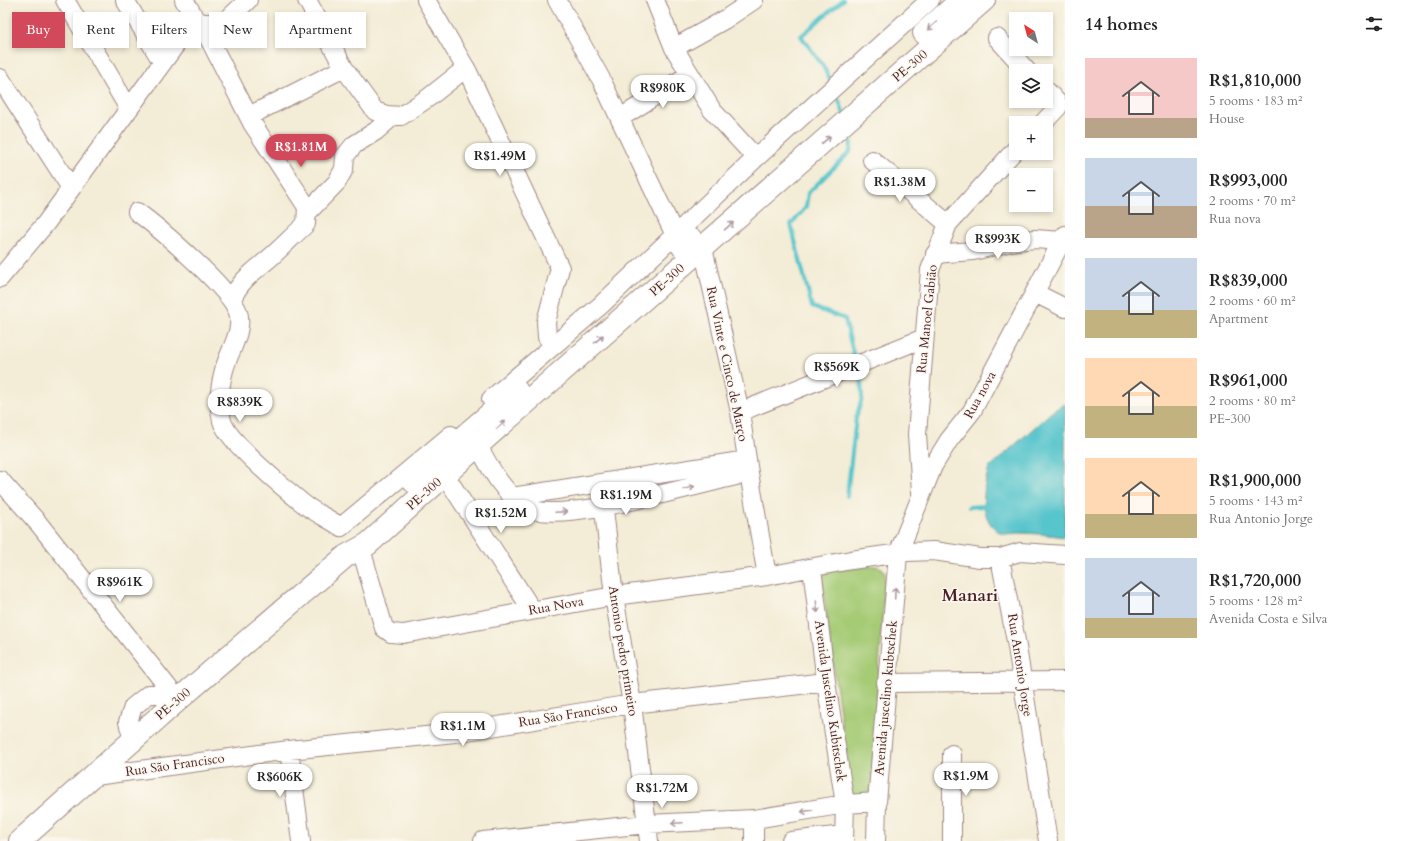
<!DOCTYPE html>
<html lang="en">
<head>
<meta charset="utf-8">
<style>
	:root { --surface:#fff; --page:#f6f6f6; --text:#222; --muted:#767676; --accent:#d1495b }
	body { margin:0; font-family:Cardo,serif; background:var(--page); color:var(--text); height:100vh; display:flex; flex-direction:column; font-size:15px; white-space:nowrap }
	* { box-sizing:border-box; margin:0 }
	p { font-size:13px; color:var(--muted) }
	.icon { flex:none; width:22px; height:22px; fill:none; stroke:currentColor; stroke-width:2; stroke-linecap:round; stroke-linejoin:round }
	.map { position:relative; flex:1; overflow:hidden }
	.sheet { display:flex; flex-direction:column; background:var(--surface); width:340px }
	.sheet>* { flex:none }
	.top-card { position:absolute; left:12px; top:12px; width:380px; height:36px; display:flex; gap:8px }
	.needle { width:26px; rotate:324deg }
	.buttons { position:absolute; left:1009px; top:12px; display:grid; gap:8px }
	.buttons a { display:grid; place-items:center; width:44px; height:44px; border-radius:0px; background:var(--surface); box-shadow:0 2px 6px #0003; font-size:20px }
	.price { position:absolute; translate:-50% -34px; padding:0 9px; border-radius:14px; background:#fff; color:#222; font-size:13px; line-height:26px; filter:drop-shadow(0 1px 2px #0008) }
	.price::after { content:''; position:absolute; left:50%; top:24px; width:12px; height:9px; margin-left:-6px; background:inherit; clip-path:polygon(0 0,100% 0,50% 100%) }
	.price.on { background:var(--accent); color:#fff }
	ul { padding:0; list-style:none }
	li { display:flex; align-items:center; gap:12px; height:100px; padding:0 20px }
	li span { display:grid; place-items:center; flex:none; width:112px; height:80px; border-radius:0px; color:#555 }
	li>.icon { margin-inline-start:auto }
	span .icon { width:48px; height:48px; fill:#fffc; stroke-width:1 }
	li b { font-size:17px }
	h2 { display:flex; justify-content:space-between; align-items:center; height:48px; padding:0 20px; font-size:17px }
	.chip { padding:0 14px; border-radius:0px; background:var(--surface); box-shadow:0 2px 6px #0003; font-size:14px; line-height:36px }
	.chip.on { background:var(--accent); color:#fff }
	main { display:flex; flex:1; min-height:0 }
	.map>svg:first-child { display:block }
	.green { fill:#a5cb75; stroke:#787550 }
	.water { fill:#57c5cc; stroke:#50727c }
	.lines { fill:none; stroke-linecap:round; stroke-linejoin:round }
	.stream { stroke:#57c5cc; stroke-width:4 }
	.minor-casing { stroke:#9e8680; stroke-width:20 }
	.major-casing { stroke:#9e8680; stroke-width:24 }
	.minor { stroke:#fff; stroke-width:18 }
	.major { stroke:#fff; stroke-width:22 }
	.oneway { stroke:#ae9aa0 }
	.labels { text-anchor:middle; dominant-baseline:central; stroke-width:3; stroke-linejoin:round; paint-order:stroke }
	.street-label { font-size:13px; fill:#4a1f2b; stroke:#fbf7ec }
	.district-label { font-size:17px; font-weight:bold; fill:#4a1f2b; stroke:#fbf7ec }
</style>
</head>
<body>
<main>
<div class="map">
<svg width="1065" height="841" viewBox="0 0 1065 841">
	<rect width="100%" height="100%" fill="#fbf7ec"/>
	<filter id="ink" filterUnits="userSpaceOnUse"><feTurbulence type="fractalNoise" baseFrequency=".025" numOctaves="2"/><feDisplacementMap in="SourceGraphic" scale="8" xChannelSelector="R" yChannelSelector="G"/><feConvolveMatrix kernelMatrix="1 2 1 2 8 2 1 2 1" color-interpolation-filters="sRGB"/></filter>
	<filter id="wash" filterUnits="userSpaceOnUse"><feTurbulence type="fractalNoise" baseFrequency=".012" numOctaves="4" result="noise"/><feDisplacementMap in="SourceGraphic" scale="16" xChannelSelector="R" yChannelSelector="G"/><feGaussianBlur stdDeviation="0.9" result="paint"/><feColorMatrix in="noise" values="0 0 0 0 0 0 0 0 0 0 0 0 0 0 0 0 0 1.4 0 .05"/><feComposite in="paint" operator="in"/></filter>
	<g filter="url(#wash)">
		<rect width="100%" height="100%" fill="#f3ecd6"/>
		<path class="green" d="M 875,566 L 882,568 L 885,573 L 871,793 L 855,796 L 851,793 L 822,581 L 824,575 L 830,571 Z"/>
		<path class="water" d="M 1065,404 L 1065,537 C 1050,535 1034,533 1019,533 C 1013,533 1005,535 1001,533 C 978,521 983,488 989,468 L 1054,410 Z"/>
		<g class="lines">
			<path class="stream" d="M 832,83 L 823,66 L 801,36 L 843,0
				M 836,93 L 844,114
				M 850,128 L 852,133 L 850,152 L 808,193 L 806,207 L 791,225 L 812,307 L 845,319 L 854,357
				M 847,496 L 856,418 L 862,398 L 861,374
				M 969,507 L 984,506"/>
		</g>
	</g>
	<g filter="url(#ink)">
		<g class="lines">
			<g class="minor-casing">
				<path id="minor" d="M 65,0 L 129,109
					M 125,0 L 162,62
					M 184,0 L 195,18 L 201,23 L 216,23 L 227,20 L 248,0
					M 307,0 L 344,68 L 375,111 L 386,115 L 401,116 L 428,98 L 466,68
					M 426,0 L 468,72 L 560,268 L 546,322 L 547,337 L 553,346
					M 557,0 L 601,79 L 681,248
					M 655,0 L 674,48 L 712,110 L 756,158
					M 201,23 L 252,123 L 307,207 L 306,224 C 294,235 283,246 272,256 C 256,270 241,279 232,299
					M 997,38 L 1027,71
					M 674,48 L 724,20 L 754,0
					M 0,78 L 71,188
					M 249,116 L 344,68
					M 620,118 L 690,74
					M 1043,123 L 1058,107 L 1057,102 L 1046,90
					M 872,160 L 948,224
					M 137,212 C 158,227 231,290 238,312 C 244,331 229,351 224,370 C 220,385 218,405 222,421 C 228,442 286,490 305,505 C 316,513 329,519 341,527 L 451,435
					M 307,213 L 337,182 L 344,169 L 345,156 L 354,145 L 376,131 L 393,116
					M 693,238 L 703,248 L 740,412 L 749,473 L 767,576
					M 935,254 L 973,251 L 1016,241 L 1035,239 L 1062,241
					M 0,278 L 46,223 L 195,18
					M 1035,293 L 1065,308
					M 491,399 L 601,305 L 756,158 L 930,0
					M 740,412 L 924,338
					M 471,433 C 486,459 500,493 528,508 C 561,525 706,482 749,473
					M 445,475 L 532,610
					M 0,480 L 39,524 L 178,700
					M 601,484 L 614,596 L 632,704 L 649,841
					M 921,492 L 917,434 L 930,270 L 948,224 L 1016,149
					M 512,497 L 747,460
					M 361,549 L 384,628 L 391,633 L 403,634 L 614,596 L 767,576 L 851,560 L 907,552 L 934,551 L 980,558 L 1000,558 L 1016,641 L 1048,841
					M 1000,558 L 1020,552 L 1065,555
					M 812,568 L 826,682 L 845,804 L 844,841
					M 886,683 L 1065,681
					M 133,740 L 128,722 L 133,707 L 149,694 L 173,694
					M 289,750 L 301,841
					M 952,754 L 952,841
					M 95,776 L 289,750 L 455,733 L 632,704 L 826,682
					M 483,841 L 647,824 L 754,819 L 845,804 L 877,802
					M 754,841 L 754,819
					M 791,841 L 844,835
					M 876,841 L 877,802 L 898,554 L 933,466 L 949,440 L 972,411 L 1065,235"/>
			</g>
			<g class="major-casing">
				<path id="major" d="M 924,33 L 961,0
					M 414,482 L 470,431 L 517,391
					M 20,841 L 178,700 L 346,556 L 368,544 L 478,445 L 984,0"/>
			</g>
			<use href="#minor" class="minor"/>
			<use href="#major" class="major"/>
		</g>
		<defs><path id="oneway-shaft" d="M-6 0H5M1.5-3L5.5 0L1.5 3" fill="none" stroke-width="1.6" stroke-linecap="round" stroke-linejoin="round"/></defs>
		<g class="oneway">
			<use href="#oneway-shaft" transform="translate(932 26) rotate(138)"/>
			<use href="#oneway-shaft" transform="translate(826 140) rotate(-41)"/>
			<use href="#oneway-shaft" transform="translate(729 226) rotate(-41)"/>
			<use href="#oneway-shaft" transform="translate(599 339) rotate(-41)"/>
			<use href="#oneway-shaft" transform="translate(501 425) rotate(-41)"/>
			<use href="#oneway-shaft" transform="translate(689 488) rotate(-15)"/>
			<use href="#oneway-shaft" transform="translate(561 512) rotate(-3)"/>
			<use href="#oneway-shaft" transform="translate(895 593) rotate(-87)"/>
			<use href="#oneway-shaft" transform="translate(817 607) rotate(83)"/>
			<use href="#oneway-shaft" transform="translate(807 811) rotate(171)"/>
			<use href="#oneway-shaft" transform="translate(677 823) rotate(177)"/>
		</g>
	</g>
	<g class="labels">
		<g class="street-label">
			<text transform="translate(910 66) rotate(-41)">PE-300</text>
			<text transform="translate(667 280) rotate(-42)">PE-300</text>
			<text transform="translate(927 319) rotate(-84)">Rua Manoel Gabião</text>
			<text transform="translate(727 364) rotate(78)">Rua Vinte e Cinco de Março</text>
			<text transform="translate(980 395) rotate(-61)">Rua nova</text>
			<text transform="translate(424 494) rotate(-42)">PE-300</text>
			<text transform="translate(556 606) rotate(-10)">Rua Nova</text>
			<text transform="translate(623 651) rotate(81)">Antonio pedro primeiro</text>
			<text transform="translate(1020 665) rotate(81)">Rua Antonio Jorge</text>
			<text transform="translate(886 698) rotate(-85)">Avenida juscelino kubtschek</text>
			<text transform="translate(830 701) rotate(82)">Avenida Juscelino Kubitschek</text>
			<text transform="translate(173 704) rotate(-41)">PE-300</text>
			<text transform="translate(568 715) rotate(-9)">Rua São Francisco</text>
			<text transform="translate(175 765) rotate(-8)">Rua São Francisco</text>
		</g>
		<g class="district-label">
			<text x="970" y="595">Manari</text>
		</g>
	</g>
</svg>
<div class="buttons">
<a><svg class="needle" viewBox="-14 -14 28 28"><path d="M0-13l5 13h-10z" fill="#e53935"/><path d="M0 13l5-13h-10z" fill="#767676"/></svg></a>
<a><svg class="icon" aria-label="layers" viewBox="0 0 24 24"><path d="M12 4l9 5-9 5-9-5zM3 14l9 5 9-5"/></svg></a>
<a>+</a>
<a>−</a>
</div>
<b class="price" style="left:663px;top:109px">R$980K</b>
<b class="price on" style="left:301px;top:168px">R$1.81M</b>
<b class="price" style="left:500px;top:177px">R$1.49M</b>
<b class="price" style="left:900px;top:203px">R$1.38M</b>
<b class="price" style="left:998px;top:260px">R$993K</b>
<b class="price" style="left:837px;top:388px">R$569K</b>
<b class="price" style="left:240px;top:423px">R$839K</b>
<b class="price" style="left:626px;top:516px">R$1.19M</b>
<b class="price" style="left:501px;top:534px">R$1.52M</b>
<b class="price" style="left:120px;top:603px">R$961K</b>
<b class="price" style="left:463px;top:747px">R$1.1M</b>
<b class="price" style="left:966px;top:797px">R$1.9M</b>
<b class="price" style="left:280px;top:798px">R$606K</b>
<b class="price" style="left:662px;top:809px">R$1.72M</b>
<div class="top-card">
<a class="chip on">Buy</a>
<a class="chip">Rent</a>
<a class="chip">Filters</a>
<a class="chip">New</a>
<a class="chip">Apartment</a>
</div>
</div>
<section class="sheet">
<h2>14 homes<svg class="icon" aria-label="filters" viewBox="0 0 24 24"><path d="M4 7h16M4 17h16"/><circle cx="9" cy="7" r="2"/><circle cx="15" cy="17" r="2"/></svg></h2>
<ul>
<li><span style="background:linear-gradient(#f6c9c9 75%,#b9a48a 0)"><svg class="icon" aria-label="home" viewBox="0 0 24 24"><path d="M3 11l9-7 9 7M6 9v11h12V9"/></svg></span><div><b>R$1,810,000</b><p>5 rooms · 183 m²</p><p>House</p></div></li>
<li><span style="background:linear-gradient(#c9d6e8 60%,#b9a48a 0)"><svg class="icon" aria-label="home" viewBox="0 0 24 24"><path d="M3 11l9-7 9 7M6 9v11h12V9"/></svg></span><div><b>R$993,000</b><p>2 rooms · 70 m²</p><p>Rua nova</p></div></li>
<li><span style="background:linear-gradient(#c9d6e8 65%,#c2b280 0)"><svg class="icon" aria-label="home" viewBox="0 0 24 24"><path d="M3 11l9-7 9 7M6 9v11h12V9"/></svg></span><div><b>R$839,000</b><p>2 rooms · 60 m²</p><p>Apartment</p></div></li>
<li><span style="background:linear-gradient(#ffd9b3 60%,#c2b280 0)"><svg class="icon" aria-label="home" viewBox="0 0 24 24"><path d="M3 11l9-7 9 7M6 9v11h12V9"/></svg></span><div><b>R$961,000</b><p>2 rooms · 80 m²</p><p>PE-300</p></div></li>
<li><span style="background:linear-gradient(#ffd9b3 70%,#c2b280 0)"><svg class="icon" aria-label="home" viewBox="0 0 24 24"><path d="M3 11l9-7 9 7M6 9v11h12V9"/></svg></span><div><b>R$1,900,000</b><p>5 rooms · 143 m²</p><p>Rua Antonio Jorge</p></div></li>
<li><span style="background:linear-gradient(#c9d6e8 75%,#c2b280 0)"><svg class="icon" aria-label="home" viewBox="0 0 24 24"><path d="M3 11l9-7 9 7M6 9v11h12V9"/></svg></span><div><b>R$1,720,000</b><p>5 rooms · 128 m²</p><p>Avenida Costa e Silva</p></div></li>
</ul>
</section>
</main>
</body>
</html>
